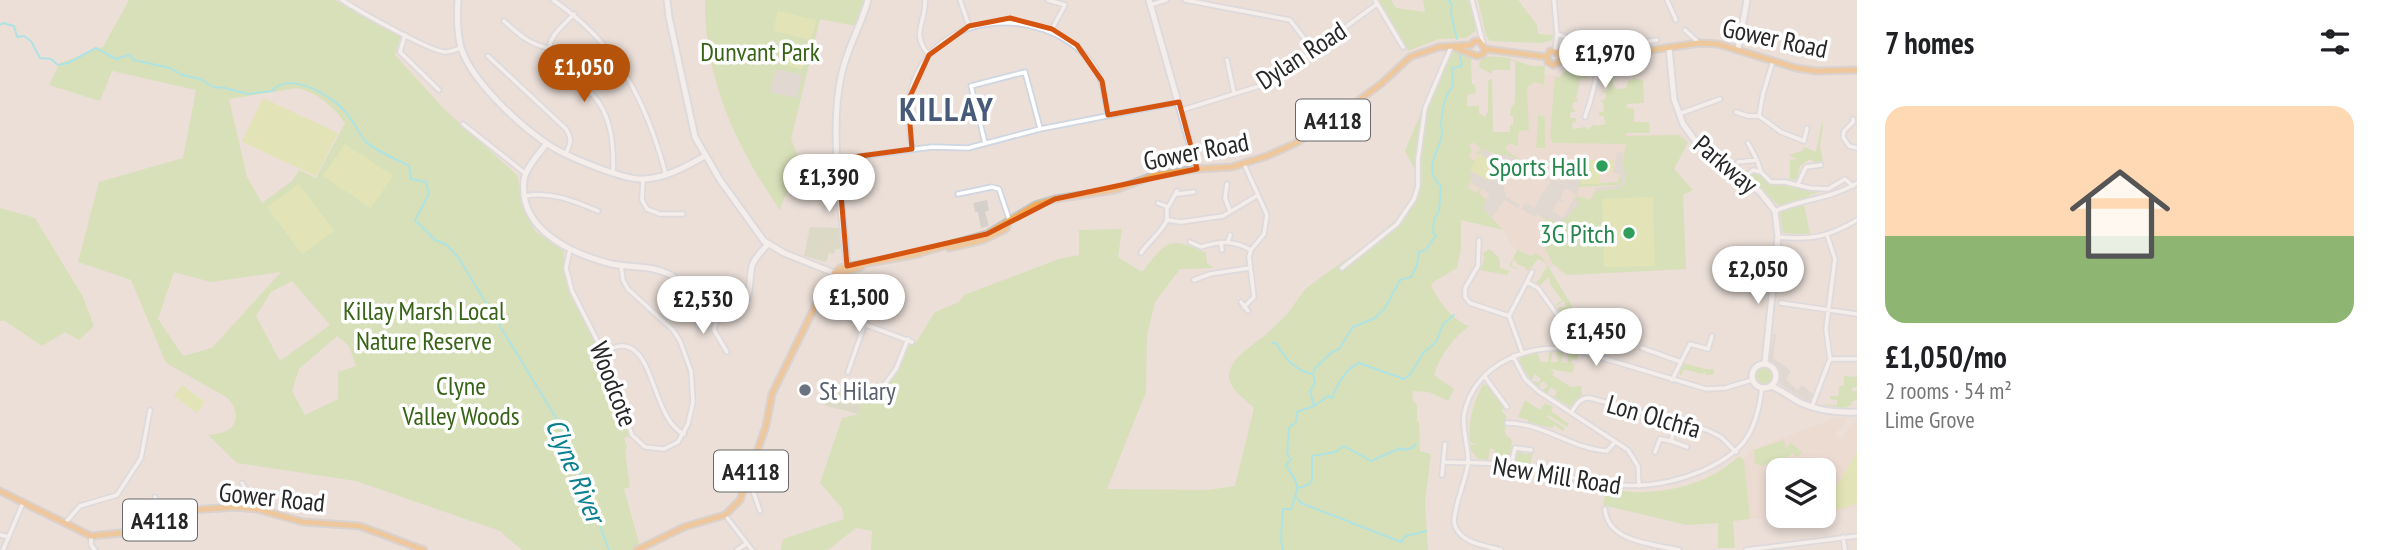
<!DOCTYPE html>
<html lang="en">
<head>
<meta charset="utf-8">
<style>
	:root { --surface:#fff; --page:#f2f2f2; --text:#202124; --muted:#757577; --accent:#b45309 }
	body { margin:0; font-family:"PT Sans Narrow",sans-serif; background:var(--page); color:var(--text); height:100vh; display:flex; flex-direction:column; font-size:26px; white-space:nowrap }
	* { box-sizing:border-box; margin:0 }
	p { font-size:23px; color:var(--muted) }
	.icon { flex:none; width:38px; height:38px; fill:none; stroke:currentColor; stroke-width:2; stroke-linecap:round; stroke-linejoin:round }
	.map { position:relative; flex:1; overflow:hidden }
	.side { display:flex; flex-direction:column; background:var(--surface); width:525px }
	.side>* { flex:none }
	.buttons { position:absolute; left:1766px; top:458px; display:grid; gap:14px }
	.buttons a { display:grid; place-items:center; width:70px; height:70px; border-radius:14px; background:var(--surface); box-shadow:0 4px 10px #0003; font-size:35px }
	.price { position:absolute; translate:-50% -60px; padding:0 16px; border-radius:24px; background:#fff; color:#222; font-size:23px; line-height:46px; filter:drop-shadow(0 2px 4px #0008) }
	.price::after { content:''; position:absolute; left:50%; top:42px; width:21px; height:16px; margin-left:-10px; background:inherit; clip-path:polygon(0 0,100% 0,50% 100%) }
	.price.selected { background:var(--accent); color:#fff }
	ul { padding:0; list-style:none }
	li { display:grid; align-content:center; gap:14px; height:371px; padding:0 28px }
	li span { display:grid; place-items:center; height:217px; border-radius:21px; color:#555 }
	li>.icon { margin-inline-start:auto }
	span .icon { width:126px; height:126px; fill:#fffc; stroke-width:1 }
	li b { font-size:30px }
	h2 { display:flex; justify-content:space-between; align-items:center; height:84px; padding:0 28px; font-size:30px }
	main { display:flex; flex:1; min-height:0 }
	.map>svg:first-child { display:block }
	.education { fill:#edd8c7 }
	.green { fill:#bfe393; fill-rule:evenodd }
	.cemetery { fill:#cad5af }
	.pitch { fill:#d7eb8e }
	.plaza { fill:#d6d0cb; fill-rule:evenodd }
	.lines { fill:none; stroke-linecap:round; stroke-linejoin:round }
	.stream { stroke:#67e9f0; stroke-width:2 }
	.street-casing { stroke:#ced6e1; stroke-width:7 }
	.secondary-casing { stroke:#ced6e1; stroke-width:9 }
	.primary-casing { stroke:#c3c3c3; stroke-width:9 }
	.street { stroke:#fff; stroke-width:3.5 }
	.secondary { stroke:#fff; stroke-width:5 }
	.primary { stroke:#f3ac55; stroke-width:5 }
	.marked { fill:none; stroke:#d5540f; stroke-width:5; stroke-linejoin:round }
	.leisure-dot { fill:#2e9e5b; stroke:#fff; stroke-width:2.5 }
	.worship-dot { fill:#6b7280; stroke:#fff; stroke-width:2.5 }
	.labels { text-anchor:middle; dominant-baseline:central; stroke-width:7; stroke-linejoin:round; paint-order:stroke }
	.shield { fill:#fff; stroke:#686868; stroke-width:2 }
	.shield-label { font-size:24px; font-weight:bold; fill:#272727 }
	.street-label { font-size:26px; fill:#272727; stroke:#fff }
	.park-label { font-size:26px; fill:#386417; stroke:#fff }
	.leisure-label { font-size:26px; fill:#27864d; stroke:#fff; text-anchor:end }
	.worship-label { font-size:26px; fill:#5b616d; stroke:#fff; text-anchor:start }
	.water-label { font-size:28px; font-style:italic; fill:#0a8091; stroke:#fff }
	.district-label { font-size:33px; font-weight:bold; letter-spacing:2px; fill:#475b78; stroke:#fff }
</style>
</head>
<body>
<main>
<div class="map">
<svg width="1857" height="550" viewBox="0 0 1857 550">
	<rect width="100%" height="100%" fill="#ebdfd8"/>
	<path class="education" d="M 1517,75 L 1554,75 L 1558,78 L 1558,126 L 1584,135 L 1682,134 L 1688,142 L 1674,170 L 1693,190 L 1683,195 L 1686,269 L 1567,275 L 1559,271 L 1556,264 L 1550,268 L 1543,258 L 1535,254 L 1533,256 L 1515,249 L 1503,230 L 1467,189 L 1465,148 L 1481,132 L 1511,134 L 1516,127 Z
		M 1835,418 L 1846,418 L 1845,423 L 1835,434 L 1840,439 L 1857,419 L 1857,507 L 1824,513 L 1824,471 L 1778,471 L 1778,516 L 1787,516 L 1750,519 L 1744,460 L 1749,451 Z"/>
	<path class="green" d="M 129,0 L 335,0 L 401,36 L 395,55 L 444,109 L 517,175 L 523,203 L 535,231 L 564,251 L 564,272 L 572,296 L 600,353 L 631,436 L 624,438 L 627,447 L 625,451 L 630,487 L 624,489 L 641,550 L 522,550 L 500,531 L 356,481 L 237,463 L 208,435 C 213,434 221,434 226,431 C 241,424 237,406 226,397 L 166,363 L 131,280 L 78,262 L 99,182 L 183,158 L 196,90 L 112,71 L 100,101 L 49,85 L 60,63 L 103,47 ZM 297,88 C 318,93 333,106 345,123 L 316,178 L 299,170 L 292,181 L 262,203 L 247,177 L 229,99 ZM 281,272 L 212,348 L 183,356 L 158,319 L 174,272 L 211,282 ZM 292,281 L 330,325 L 280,361 L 256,316 L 271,292 ZM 337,336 L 349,346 L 356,366 L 338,372 L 338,399 L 305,415 L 292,391 L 299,369 Z
		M 705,0 L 864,0 L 855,26 L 820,19 L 791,139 L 798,157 L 797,165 L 780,210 C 736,147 704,78 705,0 Z
		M 1379,0 L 1391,0 L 1396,8 L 1425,12 L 1423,0 L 1468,0 L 1476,25 L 1475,31 L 1466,38 L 1439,39 L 1408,51 Z
		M 1478,0 L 1518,0 L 1537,25 L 1538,34 L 1553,35 L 1552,40 L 1541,43 L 1490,41 L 1486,35 Z
		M 1447,50 L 1471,57 L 1472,84 L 1475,85 L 1476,93 L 1467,95 L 1467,106 L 1479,106 L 1479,113 L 1485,117 L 1488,111 L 1488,81 L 1492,79 L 1493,132 L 1510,132 L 1510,125 L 1513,125 L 1513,116 L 1510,116 L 1511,108 L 1515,102 L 1515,61 L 1510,60 L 1510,70 L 1492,70 L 1492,74 L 1480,68 L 1479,63 L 1482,58 C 1501,54 1511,59 1528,65 C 1534,67 1540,65 1545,66 L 1544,85 L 1536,82 L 1527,87 L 1529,130 L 1519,131 L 1517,146 L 1509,143 L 1505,149 L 1519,159 L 1518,160 C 1506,154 1495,156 1483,149 L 1479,155 L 1473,151 L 1478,152 L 1481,148 L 1472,142 L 1469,146 L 1472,149 L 1469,157 L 1475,161 C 1470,170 1473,179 1468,188 L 1477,193 L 1480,188 L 1482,189 L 1479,194 L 1486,199 L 1484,209 L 1503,230 L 1461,220 L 1461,248 L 1457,268 L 1433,282 L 1431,286 C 1439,301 1452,320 1469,326 C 1452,340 1441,353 1434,375 L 1454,389 L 1448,401 L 1429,392 L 1413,391 L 1412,398 L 1417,405 L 1417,422 L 1419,422 L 1420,451 L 1431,454 L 1425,502 L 1428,550 L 871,550 L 872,531 L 856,528 L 828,550 L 781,550 L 783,539 L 844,519 L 842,508 L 820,483 L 842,418 L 859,414 L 864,394 L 876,396 L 885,388 L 908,346 L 917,341 L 935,312 L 959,302 L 964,295 L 1059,259 L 1079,255 L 1079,230 L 1122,229 L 1118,257 L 1142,272 C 1165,242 1169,235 1206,253 L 1207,263 L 1214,268 L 1180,269 L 1155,302 L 1147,335 L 1146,392 L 1107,489 L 1208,490 L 1235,486 L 1254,408 C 1246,400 1228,389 1229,375 C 1232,356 1251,347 1264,336 C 1273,328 1283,319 1291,309 C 1297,302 1300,294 1307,288 C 1335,264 1422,217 1417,176 C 1416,168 1408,158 1405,151 Z
		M 1614,62 L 1613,85 L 1616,89 L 1626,88 L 1628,81 L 1633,80 L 1633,78 L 1643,80 L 1644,103 L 1627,104 L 1627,108 L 1634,109 L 1634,122 L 1649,122 L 1650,133 L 1626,133 L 1626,136 L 1678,135 L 1688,142 L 1674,169 L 1693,190 L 1683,195 L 1686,269 L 1567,275 L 1553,264 L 1541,240 L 1545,219 L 1538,215 L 1549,205 L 1553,214 L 1551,218 L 1560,224 L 1577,196 L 1590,200 L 1595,191 L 1619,188 L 1624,185 L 1626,177 L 1622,162 L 1626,144 L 1558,143 L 1553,143 L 1550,136 L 1555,76 L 1559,78 L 1567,68 L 1588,67 L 1587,78 L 1581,78 L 1576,98 L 1578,101 L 1573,103 L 1572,108 L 1576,111 L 1570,113 L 1570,118 L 1576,118 L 1576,122 L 1572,123 L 1573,129 L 1586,127 L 1588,130 L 1594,124 L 1596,126 L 1606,124 L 1603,116 L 1600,116 L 1599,112 L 1604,112 L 1603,102 L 1600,101 L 1606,99 L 1606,93 L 1602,91 L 1607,90 L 1608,81 L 1604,81 L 1605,78 L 1610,75 L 1603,68 L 1602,63 Z
		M 1538,115 L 1545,117 L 1545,148 L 1536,148 Z
		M 1822,121 L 1823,125 L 1820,146 L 1823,161 L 1814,162 L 1810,159 L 1800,166 L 1797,179 L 1786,180 L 1790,178 L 1790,160 L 1797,159 L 1789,155 L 1802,151 L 1804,147 L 1816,152 Z
		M 1749,173 L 1758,174 L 1774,185 L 1791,185 L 1819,192 L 1809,195 L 1809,197 C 1801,199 1788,205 1780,205 C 1776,205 1754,183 1749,179 Z
		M 1620,174 L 1623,180 L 1620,185 L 1578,187 L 1578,180 L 1581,180 L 1582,184 L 1618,182 Z
		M 1804,204 L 1810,235 L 1783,233 L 1780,214 L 1783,210 Z
		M 0,208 L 35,218 L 83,297 L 94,326 L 79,340 L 65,332 L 42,346 L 5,321 L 0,321 Z
		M 1490,249 L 1499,258 L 1500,268 L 1510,271 L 1507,275 L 1480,270 L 1484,259 L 1483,253 Z
		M 1517,250 L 1532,256 L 1535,253 L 1543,258 L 1572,306 L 1575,324 L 1568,324 L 1568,310 L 1562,310 L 1560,312 L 1558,307 L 1566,307 L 1564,301 L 1556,306 L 1555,305 L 1562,300 L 1550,284 L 1549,277 L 1540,285 L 1536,282 L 1541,278 L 1544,270 L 1546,271 L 1547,264 L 1538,259 L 1528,271 L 1525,269 L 1526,267 L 1518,265 L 1514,259 L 1511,265 L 1517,268 L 1517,269 L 1509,266 Z
		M 1549,351 L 1553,351 L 1551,362 L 1558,362 L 1556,351 L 1564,351 L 1561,362 L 1568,363 L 1567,352 L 1578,354 L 1577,360 L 1572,359 L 1571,363 L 1575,365 L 1572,373 L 1550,369 L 1554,373 L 1552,375 L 1571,387 L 1581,386 L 1582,395 L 1570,407 L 1550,395 L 1555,396 L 1557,392 L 1551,387 L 1548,391 L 1549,395 L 1542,390 L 1548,386 L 1543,381 L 1539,384 L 1540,388 L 1533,382 L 1535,381 L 1538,383 L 1541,379 L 1535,374 L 1531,381 L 1519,361 L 1521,356 L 1537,352 L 1541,362 L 1548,362 Z
		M 1683,363 L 1705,369 L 1714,369 L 1714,374 L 1706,375 L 1705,372 L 1702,374 L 1684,369 L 1681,376 L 1679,373 Z
		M1754 376a10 10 0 1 1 20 0a10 10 0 1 1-20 0Z
		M 1844,376 L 1857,377 L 1857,387 L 1852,388 L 1852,391 L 1857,391 L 1857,399 L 1851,403 L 1852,405 L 1843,408 L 1820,404 L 1837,405 L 1837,400 L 1830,399 L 1830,396 L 1838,396 L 1839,386 L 1844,386 Z
		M 1483,384 L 1491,387 L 1506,407 L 1501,410 L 1506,416 L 1505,434 L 1512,440 L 1510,458 L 1506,461 L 1491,460 L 1495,450 L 1490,449 L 1488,460 L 1478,459 L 1470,449 L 1470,445 L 1477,444 L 1470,442 C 1468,420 1473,404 1483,384 Z
		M 1525,400 L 1540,410 L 1545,403 L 1553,407 L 1551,411 L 1569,424 L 1567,427 L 1548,415 L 1547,417 L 1565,428 L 1563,431 L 1554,425 L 1552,428 L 1527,422 L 1528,420 L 1518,417 Z
		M 1784,440 L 1786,448 L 1791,443 L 1802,452 L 1797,457 L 1792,453 C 1785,462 1772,459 1763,466 L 1755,464 L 1754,450 Z
		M 1517,450 L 1526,455 L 1528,452 L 1533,452 L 1530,465 L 1518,462 L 1515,459 Z
		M 1739,456 L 1744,460 L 1750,519 L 1733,521 L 1735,548 L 1718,548 L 1718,523 L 1687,525 L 1603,505 L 1606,488 C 1649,499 1706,488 1739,456 Z"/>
	<path class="cemetery" d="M 810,227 L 840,228 L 842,249 L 836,249 L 834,254 L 829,253 L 826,262 L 804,256 Z
		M 828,385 L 864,394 L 859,414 L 823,405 Z"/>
	<path class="pitch" d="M 778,11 L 816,20 L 811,40 L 773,31 Z
		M 784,42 L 807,47 L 802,69 L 779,64 Z
		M 265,99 L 338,133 L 316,176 L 242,142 L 262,100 Z
		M 345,144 L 393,176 L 371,208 L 323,176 Z
		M 1479,154 L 1499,166 L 1489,182 L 1470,170 Z
		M 1590,160 L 1614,160 L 1614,172 L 1600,173 L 1600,184 L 1581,184 L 1581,173 L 1590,172 Z
		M 299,184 L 334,231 L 302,254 L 267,207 Z
		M 1653,197 L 1655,266 L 1604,267 L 1602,199 Z
		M 182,385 L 205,402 L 197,413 L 174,396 Z
		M 1857,453 L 1857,503 L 1844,508 L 1824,511 L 1824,507 Z
		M 1789,458 L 1813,471 L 1782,471 Z"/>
	<path class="plaza" d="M 776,69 L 802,75 L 797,98 L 770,92 Z
		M 1483,148 L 1495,156 L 1508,155 L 1518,160 L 1513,160 L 1500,184 L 1505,187 L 1503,190 L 1506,193 L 1505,196 L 1520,205 L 1518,208 L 1504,200 L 1492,218 L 1484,209 L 1485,201 L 1490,194 L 1471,183 L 1470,170 L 1489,181 L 1499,166 L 1480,154 Z
		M 1617,152 L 1624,153 L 1622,162 L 1626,177 L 1624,185 L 1619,188 L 1595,191 L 1596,188 L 1617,186 L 1622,183 L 1621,175 L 1614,172 Z
		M 1577,172 L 1581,173 L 1576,199 L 1579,204 L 1560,224 L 1537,214 L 1535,217 L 1521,209 L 1525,203 L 1534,208 L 1550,181 L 1547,177 L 1559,181 L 1559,175 L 1576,177 ZM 1565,188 L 1576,195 L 1563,217 L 1552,211 L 1558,200 L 1563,203 L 1564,201 L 1560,198 Z
		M 987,200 L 989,210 L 985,212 L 989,226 L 981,228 L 978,212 L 975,212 L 973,203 Z
		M 1776,334 L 1773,358 L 1791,371 L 1786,379 L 1796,389 L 1798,390 L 1802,385 L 1814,395 L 1811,401 L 1804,400 L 1780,384 L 1779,370 L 1769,361 L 1773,336 L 1771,335 Z"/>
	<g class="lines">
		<path class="stream" d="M 1448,0 L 1452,4 L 1451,14 L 1457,39
			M 0,25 L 3,23 L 14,26 L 17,37 L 24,36 L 31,41 L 40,58 L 51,59 L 58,65 L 68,63 L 96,48 L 116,59 L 129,55 L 134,60 L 170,68 L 182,75 L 200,79 L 213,87 L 225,88 L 248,94 L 272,91 C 289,70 334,96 347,114 C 354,122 359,133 365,141 C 372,149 398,160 409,166 L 411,179 L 426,182 L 429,194 L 415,220 L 435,240 L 447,245 L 458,257 L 553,413 L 566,436 L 609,550
			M 1272,343 L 1276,343 C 1284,357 1296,372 1313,374
			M 1314,406 L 1328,396 L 1332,398 C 1337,385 1345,369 1359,363 L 1404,379 L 1410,375 L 1423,353 L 1436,342 L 1443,324 L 1454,315
			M 1298,488 L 1308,485 L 1312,480 L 1312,456 L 1335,452 L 1344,446 L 1371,461 L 1401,448 L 1404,450 L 1412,448 L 1416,444
			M 1297,498 L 1301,503 L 1401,542 L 1406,536 L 1426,531
			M 1283,550 L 1281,539 L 1283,509 L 1291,509 C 1300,486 1299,485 1286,465 L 1291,459 L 1287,454 L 1289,428 L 1296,422 L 1297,412 L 1314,406 L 1310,391 L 1315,383 L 1313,374 L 1315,368 L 1332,352 L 1339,349 L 1353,327 L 1375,318 L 1385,308 L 1400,280 L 1411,277 L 1417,265 L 1419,252 L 1426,250 L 1436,235 L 1433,233 L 1434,219 L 1439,211 L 1441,186 C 1421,168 1440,152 1442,134 C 1443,130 1440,126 1441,123 C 1443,110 1443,97 1453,86 L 1452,68 L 1462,66 L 1459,51"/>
		<g class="street-casing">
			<path id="street" d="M 342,0 C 359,11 429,51 445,52 C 450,52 457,49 461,48
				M 553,0 C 618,44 646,101 666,175
				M 925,0 C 926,24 910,33 929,55
				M 960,0 L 969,26
				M 1048,0 L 1065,5 L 1052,29
				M 1185,0 L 1290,20 L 1313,50
				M 1375,0 L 1403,47
				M 1472,0 L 1483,43
				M 1554,0 L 1557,34 L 1555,51
				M 1667,0 L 1676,20
				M 1150,5 L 1166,0
				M 574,14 C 563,26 545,38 550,56 C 563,70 579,80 592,94 C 612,115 614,146 613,173
				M 504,21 C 518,34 529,44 548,48
				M 1685,30 L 1698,42
				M 1557,34 L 1594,47 L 1620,46 L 1657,40
				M 405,35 L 400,52 L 439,90
				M 488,56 L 566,129 C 572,139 571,143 566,153
				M 1227,60 L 1234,93
				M 1773,61 L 1763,94 L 1759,116 L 1781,132 L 1804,141 L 1807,128
				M 1182,110 L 1269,83 L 1377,4
				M 1736,112 L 1748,116 L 1759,116
				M 1679,114 L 1720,99
				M 1585,117 C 1591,101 1598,75 1598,59
				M 1853,119 L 1853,122 L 1844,131 L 1843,137 L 1849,146 L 1857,148
				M 463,124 L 526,174
				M 985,143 L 971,86 L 1025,72 L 1040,128
				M 1748,143 L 1757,160
				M 912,149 C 910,134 906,116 909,101 C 923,9 1042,0 1093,64 C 1103,79 1105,98 1108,115
				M 838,159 L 932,147 L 968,148 L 1040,129 L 1179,102
				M 1738,162 L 1757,160 L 1761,172
				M 1244,164 L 1267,215 L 1264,234 L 1251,250 L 1249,257 L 1254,297 L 1244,307
				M 643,179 L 642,200 L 647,209 L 660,214 L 683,214
				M 1742,179 L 1753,170 L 1761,172 L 1771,182 L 1785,182 L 1810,188 L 1828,189 L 1845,179 L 1853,186
				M 1227,184 L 1225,198 L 1230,211
				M 1798,184 L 1806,167 L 1821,165
				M 958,194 L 992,187 L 999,189 L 1009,219
				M 1177,194 L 1194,192
				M 525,196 C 551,191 574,201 598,211
				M 1158,203 L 1168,207
				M 1775,211 C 1802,199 1831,199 1857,183
				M 1167,220 L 1167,209 L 1177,191
				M 1778,237 C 1812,240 1828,237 1857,220
				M 1479,240 L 1478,266 L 1465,288 L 1465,297 L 1470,303 L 1509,316 L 1522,352
				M 1190,242 L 1201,247 C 1220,241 1233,240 1251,250
				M 1228,242 L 1230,235
				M 1221,243 L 1222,250
				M 570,249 L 566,268 L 572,291 L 603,352 L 632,435 L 645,447 L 664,449 L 678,442 L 688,424 L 693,402 L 691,371 L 680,341 L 673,330 L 628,289 L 623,280 L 621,266
				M 1141,253 C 1149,241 1161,233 1167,220 L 1181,222 L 1223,216 L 1258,195
				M 1342,268 L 1397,224 L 1414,199 L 1418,186 L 1418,159 L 1425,108 L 1451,47
				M 1194,280 L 1210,274 L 1249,268
				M 1527,282 L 1538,288 L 1558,316
				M 1241,302 L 1248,311
				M 1781,303 L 1857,314
				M 816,306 L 912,342
				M 717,314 L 714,330 L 727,352
				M 1509,316 L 1532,272
				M 1642,348 L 1681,362
				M 603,352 C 610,349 617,345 624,346 C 655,349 653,420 684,434
				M 1513,356 L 1525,379 L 1538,391 L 1628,450 L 1638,466 L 1639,486
				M 1830,359 L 1857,359
				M 848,372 L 865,323
				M 1485,377 L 1507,407
				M 1672,380 L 1690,344 L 1708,349 L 1712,336
				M 884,385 L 896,369 L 908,339
				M 1812,406 L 1830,359 L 1826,329 L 1835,259 L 1827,235
				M 1571,413 C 1576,405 1580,397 1590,398 L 1707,430 L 1721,437 L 1736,452
				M 1507,423 C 1544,423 1572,449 1607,451 L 1615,442
				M 1671,441 L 1687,447
				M 1655,452 L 1660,439 L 1671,441 L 1676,422
				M 1445,462 C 1468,463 1492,462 1515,466 C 1586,478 1633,501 1704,470 C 1745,451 1756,433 1762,388
				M 1511,466 L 1515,448 L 1531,450
				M 1442,475 L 1445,444
				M 242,483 L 257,509
				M 746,487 L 753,491 L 760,511
				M 155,497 L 161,520
				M 1605,509 C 1607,542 1653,544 1679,550
				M 725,515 L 752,550
				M 65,523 L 80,506 L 117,495 L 141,458 L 150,410
				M 0,535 L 9,537
				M 91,536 L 91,545 L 95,550
				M 1843,537 L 1845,550
				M 3,550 L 23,503
				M 737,550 L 746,544
				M 1501,550 C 1483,545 1458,543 1454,522 C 1455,502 1465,483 1468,464 C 1469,447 1462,431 1464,415 C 1473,363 1533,340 1579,351 L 1706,389 L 1725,388 L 1752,380
				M 1746,550 L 1857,536"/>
		</g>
		<g class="secondary-casing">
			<path id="secondary" d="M 458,0 C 457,15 457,33 461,48 C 472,81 517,123 546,143 C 563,155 624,181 645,179 C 666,178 687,166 705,156
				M 667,0 L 669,17 L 695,137 L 720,180 L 764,241 L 784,253 L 834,273
				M 1149,0 L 1197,169
				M 1669,48 L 1674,99 L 1683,124 L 1699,146 L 1760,192 L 1775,211 L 1778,237 L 1765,363
				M 1738,49 L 1747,0
				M 546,144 C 540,153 525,168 524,180 C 518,230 572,254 612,264 C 632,268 650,265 669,274 C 691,284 705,326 733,312 C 754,302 748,282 752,266 C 754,258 763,250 768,244
				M 847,266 C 842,209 829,132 841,77 C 846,50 861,26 868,0
				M1752 376a12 12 0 1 1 24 0a12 12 0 1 1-24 0Z
				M 1771,386 C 1782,390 1791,398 1801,403 C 1819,411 1838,413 1857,412"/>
		</g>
		<g class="primary-casing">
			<path id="primary" d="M 1470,45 L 1475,41 L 1479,41 L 1485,49
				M 1456,48 L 1477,56 L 1483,54 L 1485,49
				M 1485,49 L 1547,57
				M 1547,57 L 1548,62 L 1553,65 L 1559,62 L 1561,58
				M 1547,57 L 1550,51 L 1559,53 L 1561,58
				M 1561,58 L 1598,58 L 1699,43 L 1718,44 L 1796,68 L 1817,71 L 1857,70
				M 949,248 L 983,240 L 1006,229 L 1008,223
				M 916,254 L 987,234 L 1035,205 L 1055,199 L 1115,190 L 1155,175 L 1197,169 L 1232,167 L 1267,156 L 1294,144 L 1330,122 L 1382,83 L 1410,57 L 1439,47 L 1470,45
				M 834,273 L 841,273 L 861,267
				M 0,491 L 91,536 L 121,533 L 192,510 L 236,507 L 257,509 L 303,522 L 360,526 L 424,550
				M 637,550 L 684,527 L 725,515 L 740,500 L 766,426 L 772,394 L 827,282 L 840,268 L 919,254"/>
		</g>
		<use href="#street" class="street"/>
		<use href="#secondary" class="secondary"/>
		<use href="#primary" class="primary"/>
	</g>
	<path d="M0 0H1857V550H0ZM 1010,18 L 1052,29 L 1077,45 L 1102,81 L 1108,115 L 1179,102 L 1197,169 L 1055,199 L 987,234 L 847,266 L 838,159 L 912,149 L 908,101 L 929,55 L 969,26 Z" fill="#ebdfd8" fill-opacity=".55" fill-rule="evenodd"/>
	<path class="marked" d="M 1010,18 L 1052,29 L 1077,45 L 1102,81 L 1108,115 L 1179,102 L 1197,169 L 1055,199 L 987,234 L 847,266 L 838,159 L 912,149 L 908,101 L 929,55 L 969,26 Z"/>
	<g class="leisure-dot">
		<circle cx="1602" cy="166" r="7"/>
		<circle cx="1629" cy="233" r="7"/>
	</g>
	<circle class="worship-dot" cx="805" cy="390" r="7"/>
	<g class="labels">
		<g class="shield">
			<rect x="1296" y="99.5" width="74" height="41" rx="5"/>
			<rect x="714" y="450.5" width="74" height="41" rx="5"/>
			<rect x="123" y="499.5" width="74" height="41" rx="5"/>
		</g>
		<g class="shield-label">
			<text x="1333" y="120">A4118</text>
			<text x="751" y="471">A4118</text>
			<text x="160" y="520">A4118</text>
		</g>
		<g class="street-label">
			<text transform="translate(1775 38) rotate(12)">Gower Road</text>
			<text transform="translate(1301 55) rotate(-33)">Dylan Road</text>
			<text transform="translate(1196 151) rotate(-11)">Gower Road</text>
			<text transform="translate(1726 164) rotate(40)">Parkway</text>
			<text transform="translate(614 384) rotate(69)">Woodcote</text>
			<text transform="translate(1654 416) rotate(16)">Lon Olchfa</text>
			<text transform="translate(1557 475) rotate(9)">New Mill Road</text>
			<text transform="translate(272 497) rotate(6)">Gower Road</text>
		</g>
		<g class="park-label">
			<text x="760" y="51">Dunvant Park</text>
			<text x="424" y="310">Killay Marsh Local<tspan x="424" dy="30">Nature Reserve</tspan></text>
			<text x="461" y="385">Clyne<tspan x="461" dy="30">Valley Woods</tspan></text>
		</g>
		<g class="leisure-label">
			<text x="1588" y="166">Sports Hall</text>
			<text x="1615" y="233">3G Pitch</text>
		</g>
		<g class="worship-label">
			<text x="819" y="390">St Hilary</text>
		</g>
		<g class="water-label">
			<text transform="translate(576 470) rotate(67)">Clyne River</text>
		</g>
		<g class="district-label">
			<text x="947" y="108">KILLAY</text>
		</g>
	</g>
</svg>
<div class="buttons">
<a><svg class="icon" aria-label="layers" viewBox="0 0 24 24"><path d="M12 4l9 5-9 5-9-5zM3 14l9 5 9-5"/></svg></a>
</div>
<b class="price" style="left:1605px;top:90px">£1,970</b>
<b class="price selected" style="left:584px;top:104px">£1,050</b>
<b class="price" style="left:829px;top:214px">£1,390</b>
<b class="price" style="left:1758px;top:306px">£2,050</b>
<b class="price" style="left:859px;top:334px">£1,500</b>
<b class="price" style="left:703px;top:336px">£2,530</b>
<b class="price" style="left:1596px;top:368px">£1,450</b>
</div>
<section class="side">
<h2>7 homes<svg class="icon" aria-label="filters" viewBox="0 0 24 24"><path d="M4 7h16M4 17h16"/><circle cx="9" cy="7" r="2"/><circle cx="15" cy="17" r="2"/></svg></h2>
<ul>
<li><span style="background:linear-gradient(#ffd9b3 60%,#8fb573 0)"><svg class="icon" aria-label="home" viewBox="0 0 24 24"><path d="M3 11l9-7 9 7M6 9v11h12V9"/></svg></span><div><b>£1,050/mo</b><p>2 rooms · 54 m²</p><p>Lime Grove</p></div></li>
</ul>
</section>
</main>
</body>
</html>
